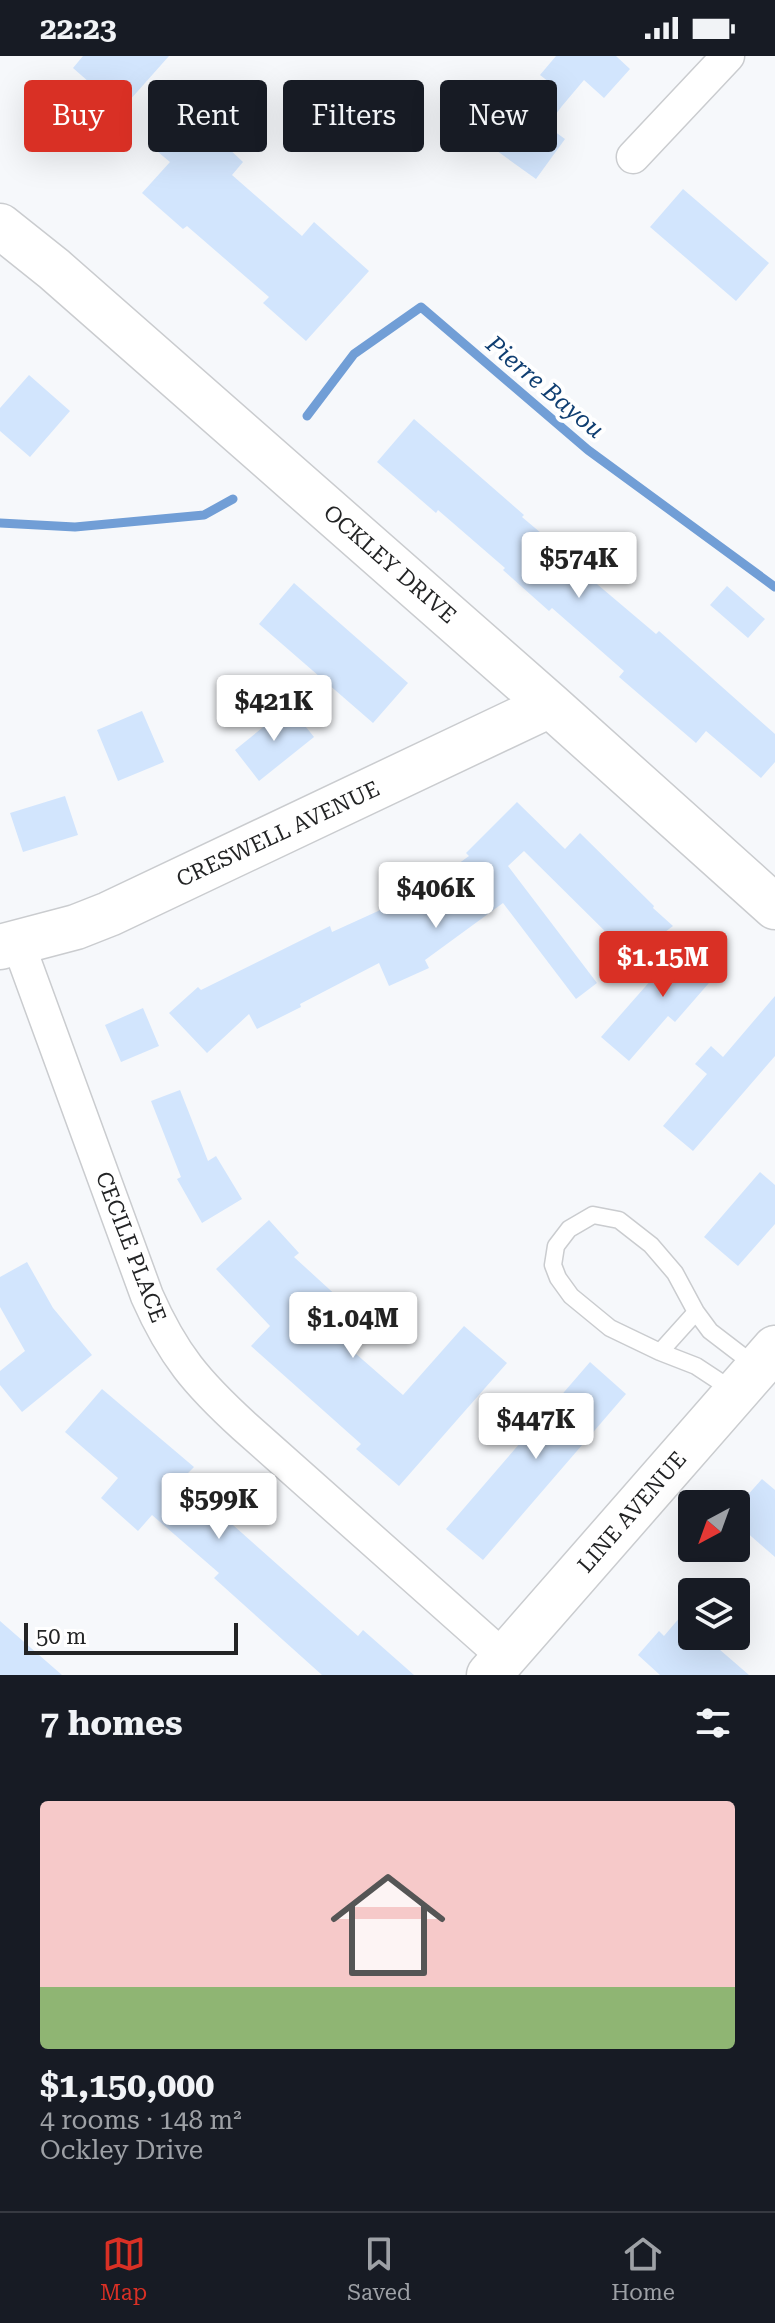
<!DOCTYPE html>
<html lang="en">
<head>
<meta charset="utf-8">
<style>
	:root { --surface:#171b24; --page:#20242c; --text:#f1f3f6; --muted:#9ea1a6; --line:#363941; --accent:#d93025 }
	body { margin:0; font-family:"Roboto Serif",serif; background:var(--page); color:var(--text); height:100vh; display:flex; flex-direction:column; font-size:30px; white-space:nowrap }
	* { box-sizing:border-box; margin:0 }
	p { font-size:26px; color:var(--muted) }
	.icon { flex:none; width:44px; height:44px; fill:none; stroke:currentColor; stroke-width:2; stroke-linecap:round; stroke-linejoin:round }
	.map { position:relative; height:1619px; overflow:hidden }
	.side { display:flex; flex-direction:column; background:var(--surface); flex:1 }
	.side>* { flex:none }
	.guide { position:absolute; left:24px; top:24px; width:728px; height:72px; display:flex; gap:16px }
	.needle { width:52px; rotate:221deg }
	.fabs { position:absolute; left:678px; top:1434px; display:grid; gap:16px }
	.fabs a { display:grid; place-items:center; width:72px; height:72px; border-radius:8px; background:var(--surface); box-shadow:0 8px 32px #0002; font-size:40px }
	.scale { position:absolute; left:24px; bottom:20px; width:214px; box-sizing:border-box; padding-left:8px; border:4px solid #232425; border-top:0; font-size:22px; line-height:28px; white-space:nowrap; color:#232425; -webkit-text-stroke:6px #fff; paint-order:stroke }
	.price { position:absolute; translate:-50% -68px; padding:0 18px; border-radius:8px; background:#fff; color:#222; font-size:26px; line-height:52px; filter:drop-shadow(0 2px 4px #0008) }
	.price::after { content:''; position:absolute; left:50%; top:48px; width:24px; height:18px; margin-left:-12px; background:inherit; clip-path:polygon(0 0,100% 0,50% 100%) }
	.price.current { background:var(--accent); color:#fff }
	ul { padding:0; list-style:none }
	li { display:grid; align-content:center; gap:16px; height:424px; padding:0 40px }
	li span { display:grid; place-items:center; height:248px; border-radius:8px; color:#555 }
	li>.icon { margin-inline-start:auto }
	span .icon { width:144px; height:144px; fill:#fffc; stroke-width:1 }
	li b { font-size:34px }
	h2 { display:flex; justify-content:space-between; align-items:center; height:96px; padding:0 40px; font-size:34px }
	.pill { padding:0 28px; border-radius:8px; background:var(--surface); box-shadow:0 8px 32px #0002; font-size:28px; line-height:72px }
	.pill.current { background:var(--accent); color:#fff }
	.status { display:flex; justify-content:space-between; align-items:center; height:56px; padding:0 40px; background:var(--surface); direction:ltr }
	.status svg { height:22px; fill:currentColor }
	.tab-bar { display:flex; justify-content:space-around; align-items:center; height:112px; border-top:2px solid var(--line); background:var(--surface); font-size:22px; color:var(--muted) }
	.tab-bar a { display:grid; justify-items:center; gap:4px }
	.tab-bar .current { color:var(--accent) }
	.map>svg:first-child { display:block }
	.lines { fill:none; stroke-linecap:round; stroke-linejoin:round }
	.stream { stroke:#719ed6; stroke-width:9 }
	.building { fill:#d2e5fd }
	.lane-casing { stroke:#cacccf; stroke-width:19 }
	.street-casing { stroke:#cacccf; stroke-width:35 }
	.secondary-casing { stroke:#cacccf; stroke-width:47 }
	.lane { stroke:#fff; stroke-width:16 }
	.street { stroke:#fff; stroke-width:32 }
	.secondary { stroke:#fff; stroke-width:44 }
	.labels { text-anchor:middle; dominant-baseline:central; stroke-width:8; stroke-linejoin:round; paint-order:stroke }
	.street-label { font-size:22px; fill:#232425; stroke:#fff }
	.water-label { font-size:24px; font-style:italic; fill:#0f3e71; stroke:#fff }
</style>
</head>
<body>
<div class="status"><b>22:23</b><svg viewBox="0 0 49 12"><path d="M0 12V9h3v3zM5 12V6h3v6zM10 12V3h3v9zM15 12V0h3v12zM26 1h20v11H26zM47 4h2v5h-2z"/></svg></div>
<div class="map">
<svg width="775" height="1619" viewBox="0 0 775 1619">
	<rect width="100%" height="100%" fill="#f6f8fb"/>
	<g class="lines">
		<path class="stream" d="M 307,360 L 354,298 L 421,251 L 588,394 L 775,531
			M 0,467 L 75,471 L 204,459 L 233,443"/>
	</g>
	<path class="building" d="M 83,0 L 169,0 L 121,54 L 73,12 Z
		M 556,0 L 616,0 L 630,13 L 604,42 L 584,24 L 562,50 L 547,70 L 565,83 L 536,123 L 465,72 L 491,36 L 524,60 L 549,26 L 540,19 Z
		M 216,50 L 242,73 L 226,90 L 243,106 L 232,119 L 302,180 L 314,166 L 369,215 L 306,285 L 263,247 L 269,241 L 187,170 L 183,173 L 142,137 L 170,106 L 152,91 L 184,54 L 201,68 Z
		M 683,133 L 769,207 L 736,245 L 650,171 Z
		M 29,319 L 70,355 L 30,401 L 0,375 L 0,352 Z
		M 414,363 L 524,459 L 522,461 L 554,488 L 545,499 L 583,532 L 591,523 L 656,578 L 659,575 L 775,678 L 775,706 L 761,722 L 706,675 L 696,687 L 619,621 L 624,615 L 552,552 L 549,555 L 503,514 L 505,512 L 438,454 L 436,457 L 377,406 Z
		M 294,527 L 408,627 L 373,667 L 259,568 Z
		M 727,530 L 765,563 L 748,582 L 710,549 Z
		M 289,650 L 314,681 L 259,725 L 235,694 Z
		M 142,655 L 164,706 L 118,725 L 97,674 Z
		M 65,740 L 78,779 L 23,796 L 10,757 Z
		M 517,746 L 565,793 L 580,777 L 654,850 L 653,852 L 673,870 L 633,900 L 618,888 L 524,795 L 508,810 L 597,927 L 576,943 L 503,847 L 425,904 L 429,912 L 389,930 L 379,907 L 300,948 L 301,951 L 257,973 L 249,958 L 207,997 L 169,957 L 198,931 L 201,934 L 330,870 L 332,876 L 398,846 L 400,850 L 469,800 L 466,797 Z
		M 688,882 L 722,912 L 675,966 L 668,960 L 629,1005 L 601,981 Z
		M 775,940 L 775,1000 L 693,1095 L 663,1070 L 707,1018 L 695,1008 L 711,990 L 723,1001 Z
		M 143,952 L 159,990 L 121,1006 L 105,969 Z
		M 180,1034 L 208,1105 L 216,1100 L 242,1143 L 202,1167 L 177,1123 L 181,1121 L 151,1045 Z
		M 760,1116 L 775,1129 L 775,1168 L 738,1210 L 704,1181 Z
		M 269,1164 L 299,1197 L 294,1201 L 352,1254 L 331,1276 L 403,1339 L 464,1270 L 507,1307 L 399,1430 L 356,1393 L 361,1388 L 251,1290 L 270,1270 L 216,1213 Z
		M 27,1206 L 53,1252 L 92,1299 L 22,1356 L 0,1329 L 0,1315 L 25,1295 L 0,1251 L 0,1221 Z
		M 590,1306 L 626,1338 L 483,1504 L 446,1473 Z
		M 102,1333 L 194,1411 L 185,1420 L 237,1465 L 233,1469 L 358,1580 L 363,1574 L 414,1619 L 322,1619 L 214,1522 L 219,1517 L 152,1459 L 138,1475 L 101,1442 L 118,1422 L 65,1376 Z
		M 762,1423 L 775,1434 L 775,1501 L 736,1467 L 736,1452 Z
		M 681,1560 L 692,1570 L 692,1580 L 704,1580 L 749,1619 L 660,1619 L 638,1599 L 659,1575 L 664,1580 Z
		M 0,1565 L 62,1619 L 0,1619 Z"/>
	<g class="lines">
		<g class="lane-casing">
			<path id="lane" d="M 660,1296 L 696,1256
				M 734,1335 L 696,1310 L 660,1296 L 610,1272 L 571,1240 L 558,1222 L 553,1209 L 556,1190 L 569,1173 L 593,1159 L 619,1164 L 651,1189 L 675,1217 L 696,1256 L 710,1275 L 757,1311"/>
		</g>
		<g class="street-casing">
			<path id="street" d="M 633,101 L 728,0
				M 18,887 L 147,1240 C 173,1299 197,1327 244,1370 L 505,1602"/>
		</g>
		<g class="secondary-casing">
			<path id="secondary" d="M 0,170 L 54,213 L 550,649 L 775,851
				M 0,891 L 76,871 L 109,858 L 550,649
				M 489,1619 L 775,1292"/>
		</g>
		<use href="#lane" class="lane"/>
		<use href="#street" class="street"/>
		<use href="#secondary" class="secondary"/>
	</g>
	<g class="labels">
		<g class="street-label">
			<text transform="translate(390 508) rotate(41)">OCKLEY DRIVE</text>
			<text transform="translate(278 778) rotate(-25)">CRESWELL AVENUE</text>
			<text transform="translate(131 1191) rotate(69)">CECILE PLACE</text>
			<text transform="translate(632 1456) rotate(-49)">LINE AVENUE</text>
		</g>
		<g class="water-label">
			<text transform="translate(545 331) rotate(40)">Pierre Bayou</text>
		</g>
	</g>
</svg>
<div class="fabs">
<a><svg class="needle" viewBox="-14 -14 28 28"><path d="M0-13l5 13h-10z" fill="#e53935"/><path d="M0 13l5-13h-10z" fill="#9ea1a6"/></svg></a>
<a><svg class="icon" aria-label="layers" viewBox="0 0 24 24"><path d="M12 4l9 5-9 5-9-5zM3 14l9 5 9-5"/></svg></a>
</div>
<div class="scale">50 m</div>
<b class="price" style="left:579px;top:544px">$574K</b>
<b class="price" style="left:274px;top:687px">$421K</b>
<b class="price" style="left:436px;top:874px">$406K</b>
<b class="price current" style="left:663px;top:943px">$1.15M</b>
<b class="price" style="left:353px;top:1304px">$1.04M</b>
<b class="price" style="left:536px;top:1405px">$447K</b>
<b class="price" style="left:219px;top:1485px">$599K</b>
<div class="guide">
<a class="pill current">Buy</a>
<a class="pill">Rent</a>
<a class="pill">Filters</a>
<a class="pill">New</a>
</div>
</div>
<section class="side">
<h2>7 homes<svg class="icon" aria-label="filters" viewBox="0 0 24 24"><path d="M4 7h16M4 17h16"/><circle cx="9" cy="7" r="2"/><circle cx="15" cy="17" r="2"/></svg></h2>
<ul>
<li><span style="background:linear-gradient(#f6c9c9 75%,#8fb573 0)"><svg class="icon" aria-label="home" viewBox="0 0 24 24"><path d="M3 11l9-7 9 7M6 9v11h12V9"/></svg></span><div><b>$1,150,000</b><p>4 rooms · 148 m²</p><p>Ockley Drive</p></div></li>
</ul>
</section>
<nav class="tab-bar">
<a class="current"><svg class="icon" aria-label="map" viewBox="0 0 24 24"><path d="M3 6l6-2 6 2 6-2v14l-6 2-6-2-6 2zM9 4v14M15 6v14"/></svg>Map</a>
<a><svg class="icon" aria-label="saved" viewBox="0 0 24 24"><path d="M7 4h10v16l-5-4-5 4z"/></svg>Saved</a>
<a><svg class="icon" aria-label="home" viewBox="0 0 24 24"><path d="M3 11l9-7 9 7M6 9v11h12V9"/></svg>Home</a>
</nav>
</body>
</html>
